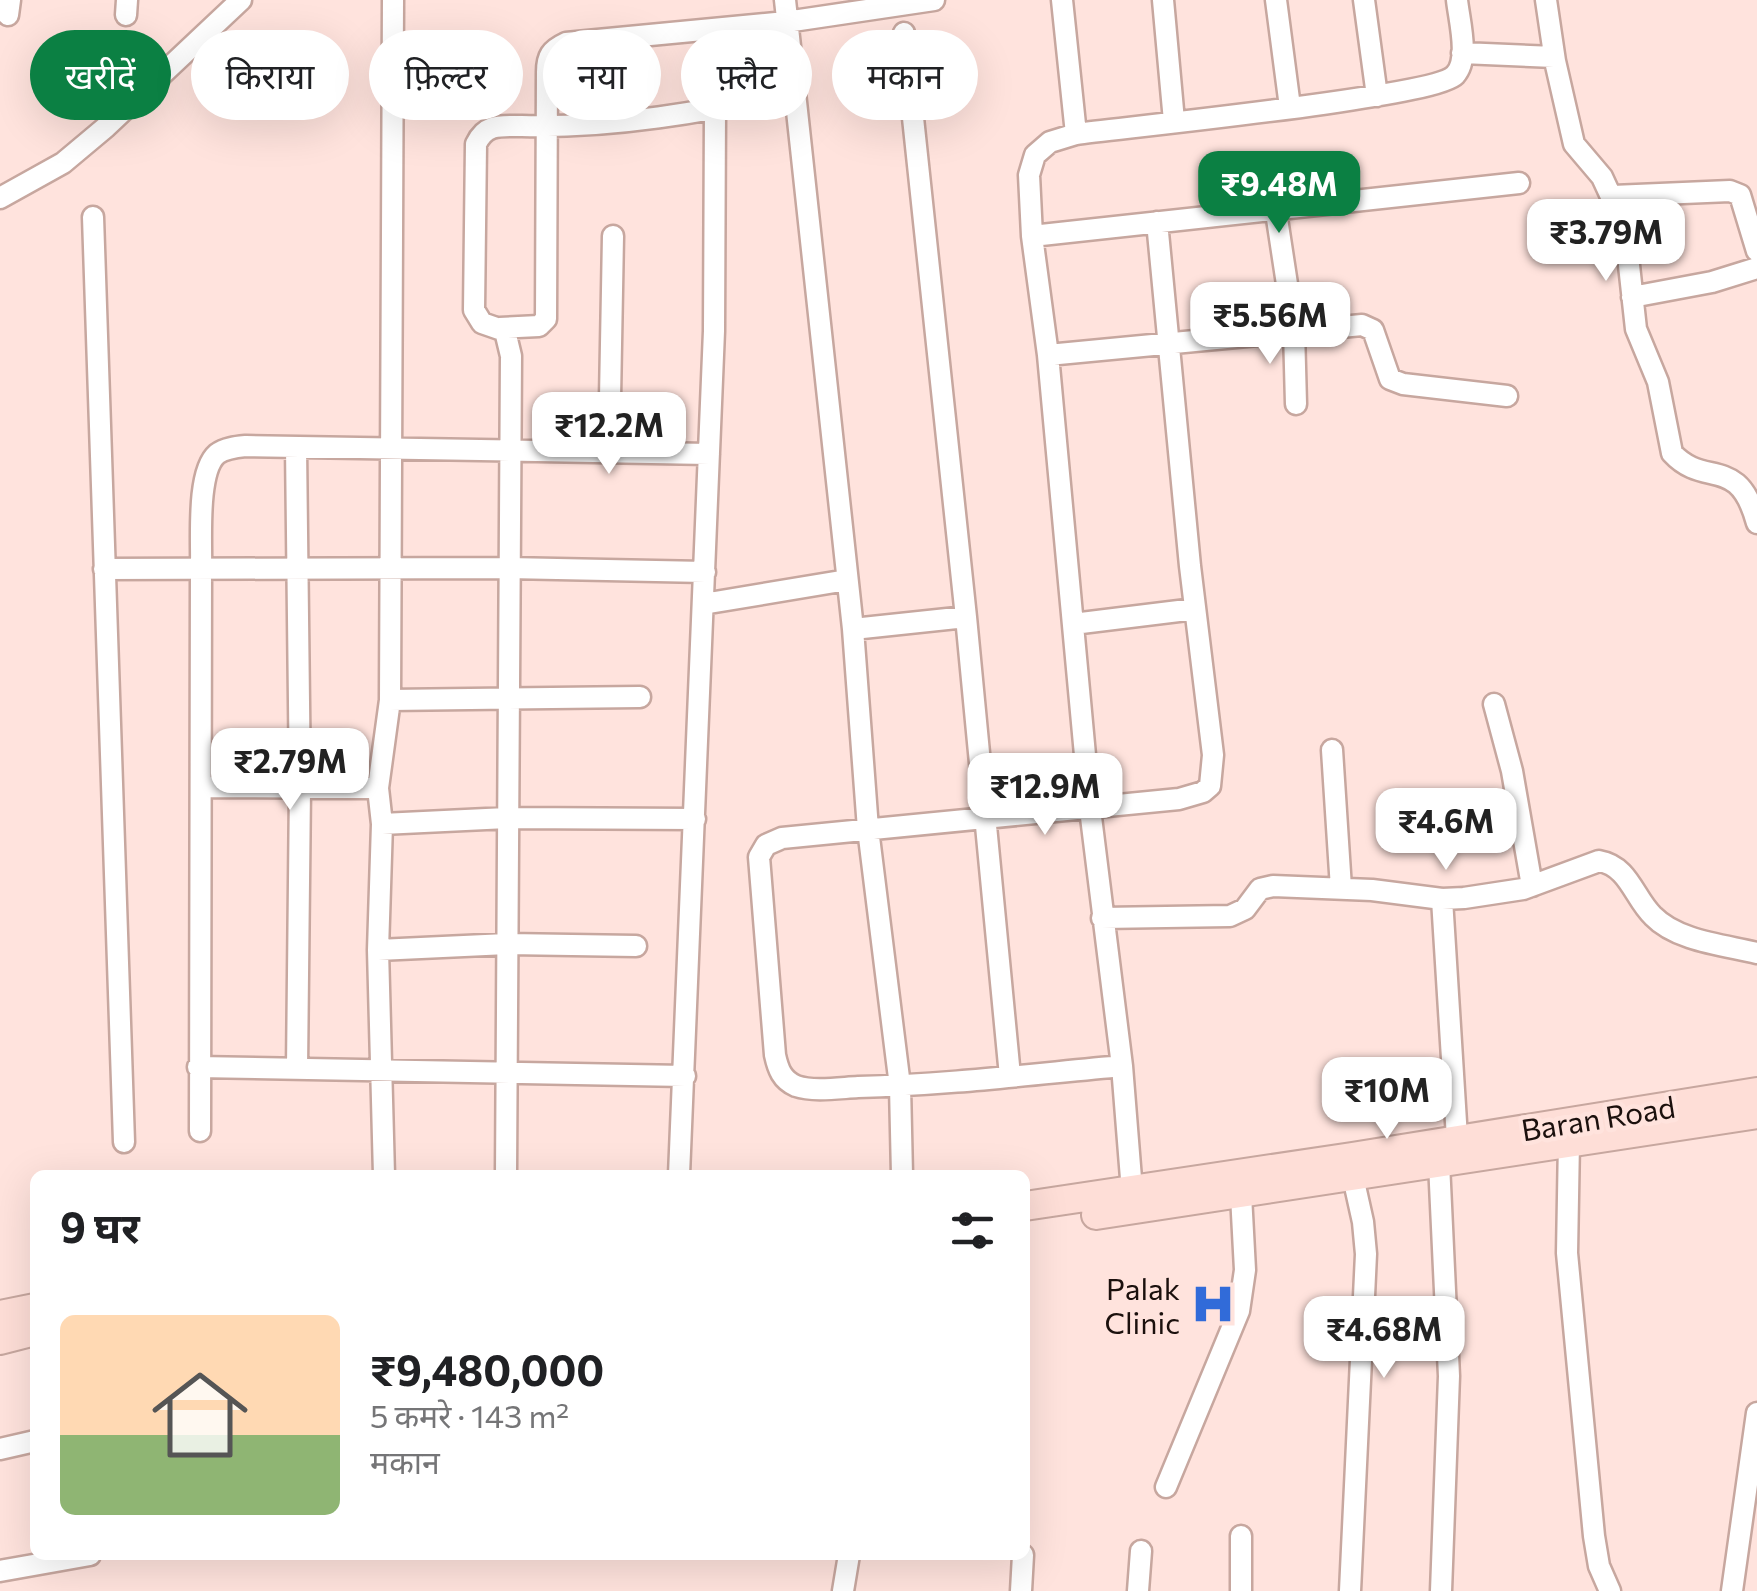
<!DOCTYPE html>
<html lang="hi">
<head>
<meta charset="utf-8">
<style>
	:root { --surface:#fff; --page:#f2f2f2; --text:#202124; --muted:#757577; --line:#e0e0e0; --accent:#0b8043 }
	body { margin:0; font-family:Commissioner,"Noto Sans Devanagari",sans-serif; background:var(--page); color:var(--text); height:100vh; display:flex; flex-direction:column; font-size:38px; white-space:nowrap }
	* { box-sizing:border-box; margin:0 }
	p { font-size:32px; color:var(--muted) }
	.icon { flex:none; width:55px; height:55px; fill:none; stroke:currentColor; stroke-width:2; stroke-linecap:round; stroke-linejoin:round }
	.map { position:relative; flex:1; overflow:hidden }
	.drawer { position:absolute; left:30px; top:1170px; width:1000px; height:390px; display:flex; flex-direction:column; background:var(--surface); border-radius:15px; box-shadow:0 10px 40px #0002 }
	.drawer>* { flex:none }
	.banner { position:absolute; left:30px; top:30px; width:1000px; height:90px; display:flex; gap:20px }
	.price { position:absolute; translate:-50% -85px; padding:0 22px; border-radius:20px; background:#fff; color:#222; font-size:32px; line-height:65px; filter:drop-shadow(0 2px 5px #0008) }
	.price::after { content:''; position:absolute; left:50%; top:60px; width:30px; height:22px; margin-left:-15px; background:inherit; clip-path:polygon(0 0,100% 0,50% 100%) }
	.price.active { background:var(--accent); color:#fff }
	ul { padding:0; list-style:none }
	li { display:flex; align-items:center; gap:30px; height:250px; padding:0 30px }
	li+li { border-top:2px solid var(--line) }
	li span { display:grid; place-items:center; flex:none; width:280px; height:200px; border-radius:15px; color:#555 }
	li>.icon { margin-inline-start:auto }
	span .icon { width:120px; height:120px; fill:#fffc; stroke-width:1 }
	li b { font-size:42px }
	h2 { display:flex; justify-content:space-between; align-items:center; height:120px; padding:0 30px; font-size:42px }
	.chip { padding:0 35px; border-radius:45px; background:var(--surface); box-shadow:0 10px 40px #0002; font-size:35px; line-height:90px }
	.chip.active { background:var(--accent); color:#fff }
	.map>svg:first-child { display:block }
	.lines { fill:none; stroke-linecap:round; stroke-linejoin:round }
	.minor-casing { stroke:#c7a79f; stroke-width:25 }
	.secondary-casing { stroke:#c7a79f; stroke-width:32 }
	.minor { stroke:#fff; stroke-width:20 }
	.secondary { stroke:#feded7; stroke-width:28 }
	.labels { text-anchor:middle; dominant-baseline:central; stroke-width:9; stroke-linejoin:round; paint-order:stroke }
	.street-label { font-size:30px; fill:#1b100d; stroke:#ffe3dd }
	.poi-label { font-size:30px; fill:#1b100d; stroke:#ffe3dd; text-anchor:end }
</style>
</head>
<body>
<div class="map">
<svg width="1757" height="1591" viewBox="0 0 1757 1591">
	<rect width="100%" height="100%" fill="#ffe3dd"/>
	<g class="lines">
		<g class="minor-casing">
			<path id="minor" d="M 785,0 L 853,629 L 868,829 L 900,1086 L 902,1175
				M 1062,0 L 1076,134
				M 1163,0 L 1174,121
				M 1276,0 L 1290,107
				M 1364,0 L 1377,96
				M 1546,0 L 1555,61 L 1574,144 L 1602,177 L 1620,216 L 1627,247 L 1636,329 L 1658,382 L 1672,453 C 1705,489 1738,453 1757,523
				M 8,15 L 10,0
				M 126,15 L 127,0
				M 904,33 L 966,617 L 1010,1076
				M 1462,53 L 1554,57
				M 1613,196 L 1730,191 L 1740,195 L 1757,251
				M 0,198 L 63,163 L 106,127 L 241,0
				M 1276,212 L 1294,330 L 1296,404
				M 93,217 L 124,1142
				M 1032,236 L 1519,183
				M 1632,297 L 1712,282 L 1757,268
				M 500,328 L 539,326 L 546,319 L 547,72 C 547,56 551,50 566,43 L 786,22 L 934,0
				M 1048,355 L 1362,325 L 1373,330 L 1390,379 L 1403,384 L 1507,396
				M 296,447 L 300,788 L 297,1068
				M 609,452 L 613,236
				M 104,569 L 508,568 L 705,572
				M 703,604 L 847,580
				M 1073,624 L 1195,609
				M 853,629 L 966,617
				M 390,700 L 640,697
				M 1494,704 L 1512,771 L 1532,886
				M 1332,750 L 1341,888
				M 202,787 L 378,788
				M 382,824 L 507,818 L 695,819
				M 1442,899 L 1457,1138
				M 1102,918 L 1230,916 L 1245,909 L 1260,889 L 1273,886 L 1372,890 L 1442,899 L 1464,898 L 1523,889 L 1599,861 C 1629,866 1634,898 1653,916 C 1677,941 1724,945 1757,953
				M 378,950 L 507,944 L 636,946
				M 1122,1066 C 1034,1074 946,1085 858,1087 C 839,1088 814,1092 796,1086 C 782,1080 778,1069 775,1055 L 759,857 L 766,845 L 782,838 L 1179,799 L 1203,792 L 1210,786 L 1213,755 L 1190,566 L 1157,222
				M 198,1067 L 685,1076
				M 200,1131 L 201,569 C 202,543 196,472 217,454 C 225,448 236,447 246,446 L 709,454
				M 1569,1141 L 1567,1253 L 1594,1536 L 1599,1566 L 1610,1591
				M 1439,1163 L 1449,1376 L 1441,1591
				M 384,1175 L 378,950 L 382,824 L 378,788 L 390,700 L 393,0
				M 506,1175 L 511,356 L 505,331 L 482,323 L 474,310 L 476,144 C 486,123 501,126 522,126 C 607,128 711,113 793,90
				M 679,1175 L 714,331 L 715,110
				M 1132,1191 L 1122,1066 L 1090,809 L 1048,355 L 1032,236 L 1029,175 L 1035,155 L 1050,142 L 1076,134 C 1128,127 1434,97 1455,75 C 1470,59 1459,20 1457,0
				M 0,1449 L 35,1441
				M 1166,1487 L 1239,1311 L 1245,1270 L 1241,1195
				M 1241,1536 L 1241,1591
				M 0,1571 L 90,1555
				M 843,1591 L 849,1555
				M 1021,1591 L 1023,1555
				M 1138,1591 L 1141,1551
				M 1350,1591 L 1366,1254 L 1363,1222 L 1353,1177
				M 1732,1591 L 1757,1413"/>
		</g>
		<g class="secondary-casing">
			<path id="secondary" d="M 1025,1206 L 1352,1157 L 1757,1092
				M 1096,1215 L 1757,1114
				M 0,1315 L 35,1308
				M 0,1340 L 35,1331"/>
		</g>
		<use href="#minor" class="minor"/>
		<use href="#secondary" class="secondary"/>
	</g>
	<defs>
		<g id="hospital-bare" transform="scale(3.45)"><path d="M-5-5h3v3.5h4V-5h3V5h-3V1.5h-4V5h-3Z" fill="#316bd9" stroke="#ffe3dd" stroke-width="2.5" paint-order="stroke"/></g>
	</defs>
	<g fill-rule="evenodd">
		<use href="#hospital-bare" x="1213" y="1304"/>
	</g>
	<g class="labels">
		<g class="street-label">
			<text transform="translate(1598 1117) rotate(-9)">Baran Road</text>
		</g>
		<g class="poi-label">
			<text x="1180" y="1287">Palak<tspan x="1180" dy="34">Clinic</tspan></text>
		</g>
	</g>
</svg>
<b class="price active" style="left:1279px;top:236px">₹9.48M</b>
<b class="price" style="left:1606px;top:284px">₹3.79M</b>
<b class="price" style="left:1270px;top:367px">₹5.56M</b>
<b class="price" style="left:609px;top:477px">₹12.2M</b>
<b class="price" style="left:290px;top:813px">₹2.79M</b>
<b class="price" style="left:1045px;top:838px">₹12.9M</b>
<b class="price" style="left:1446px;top:873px">₹4.6M</b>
<b class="price" style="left:1387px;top:1142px">₹10M</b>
<b class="price" style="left:1384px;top:1381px">₹4.68M</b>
<div class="banner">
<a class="chip active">खरीदें</a>
<a class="chip">किराया</a>
<a class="chip">फ़िल्टर</a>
<a class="chip">नया</a>
<a class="chip">फ़्लैट</a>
<a class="chip">मकान</a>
</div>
<section class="drawer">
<h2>9 घर<svg class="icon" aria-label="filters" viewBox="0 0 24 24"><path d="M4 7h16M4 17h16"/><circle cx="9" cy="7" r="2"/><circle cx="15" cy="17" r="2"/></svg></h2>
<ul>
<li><span style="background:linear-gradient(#ffd9b3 60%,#8fb573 0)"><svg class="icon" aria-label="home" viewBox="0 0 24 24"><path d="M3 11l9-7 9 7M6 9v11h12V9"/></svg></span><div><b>₹9,480,000</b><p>5 कमरे · 143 m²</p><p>मकान</p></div></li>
</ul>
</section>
</div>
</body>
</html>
